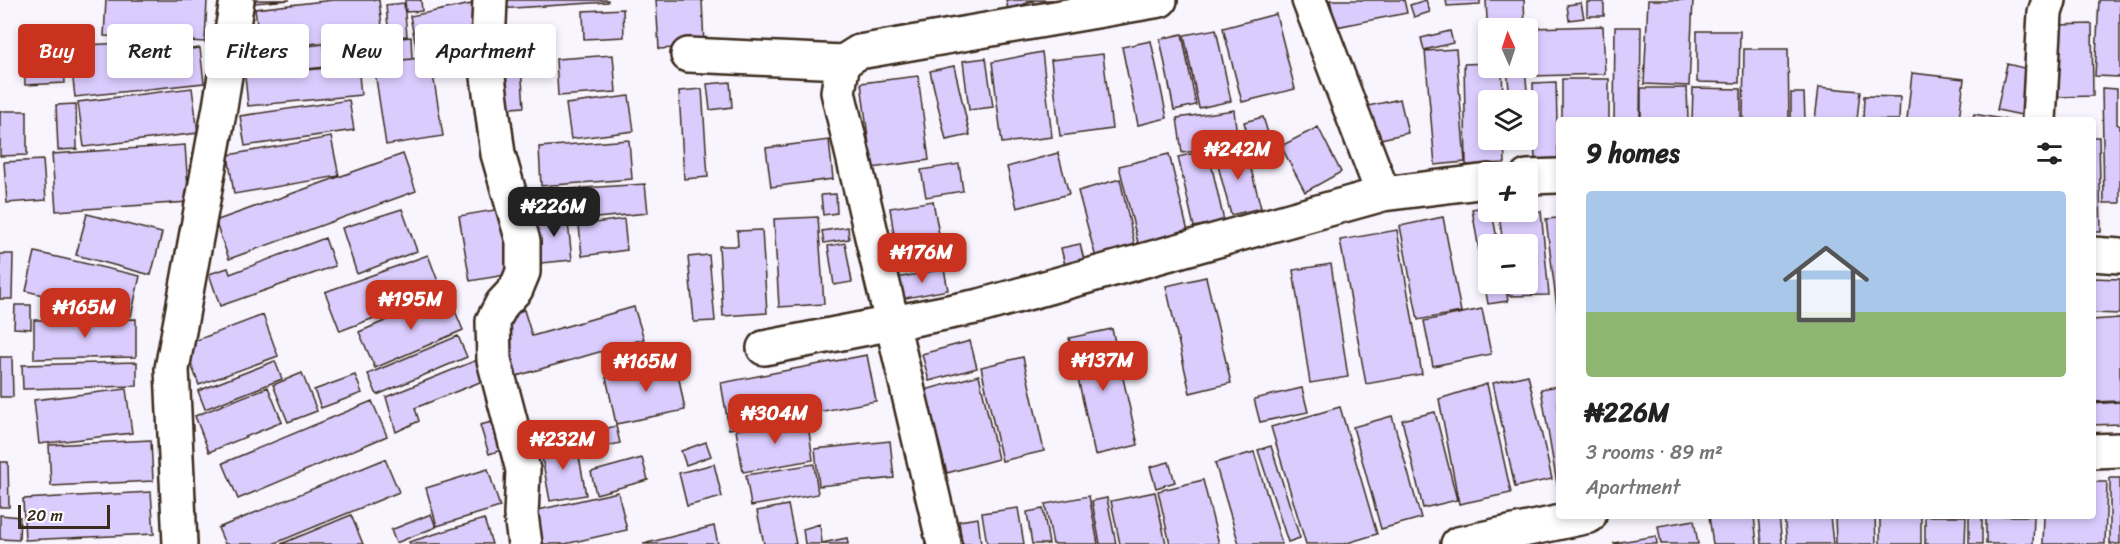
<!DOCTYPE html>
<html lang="en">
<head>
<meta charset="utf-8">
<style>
	:root { --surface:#fff; --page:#f6f6f6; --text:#222; --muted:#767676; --line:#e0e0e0; --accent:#c8321e }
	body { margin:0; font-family:Sriracha,sans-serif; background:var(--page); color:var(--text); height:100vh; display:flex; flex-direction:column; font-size:22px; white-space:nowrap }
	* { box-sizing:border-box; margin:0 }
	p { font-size:20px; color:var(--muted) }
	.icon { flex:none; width:33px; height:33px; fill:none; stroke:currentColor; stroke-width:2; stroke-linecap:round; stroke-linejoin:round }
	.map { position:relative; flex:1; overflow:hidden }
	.sheet { position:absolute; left:1556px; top:117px; width:540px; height:402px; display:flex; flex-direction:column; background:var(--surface); border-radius:6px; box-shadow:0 3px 9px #0003 }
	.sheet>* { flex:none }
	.top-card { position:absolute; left:18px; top:24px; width:570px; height:54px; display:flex; gap:12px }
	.needle { width:39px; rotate:357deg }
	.fabs { position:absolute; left:1478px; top:18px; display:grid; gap:12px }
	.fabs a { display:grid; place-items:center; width:60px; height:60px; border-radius:6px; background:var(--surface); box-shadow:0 3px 9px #0003; font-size:30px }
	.scale { position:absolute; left:18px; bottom:15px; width:92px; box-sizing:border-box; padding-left:6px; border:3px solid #3b2a1e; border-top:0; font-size:16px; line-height:21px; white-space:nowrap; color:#3b2a1e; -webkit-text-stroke:4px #fff; paint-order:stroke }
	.price { position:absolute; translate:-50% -51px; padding:0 14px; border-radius:12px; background:var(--accent); color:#fff; font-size:20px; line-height:39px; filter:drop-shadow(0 2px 3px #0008) }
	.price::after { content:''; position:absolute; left:50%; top:36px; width:18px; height:14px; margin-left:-9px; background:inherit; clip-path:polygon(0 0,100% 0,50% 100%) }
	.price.on { background:#222; color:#fff }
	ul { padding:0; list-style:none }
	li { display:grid; align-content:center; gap:12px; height:318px; padding:0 30px }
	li+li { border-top:2px solid var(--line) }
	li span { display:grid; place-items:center; height:186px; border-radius:6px; color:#555 }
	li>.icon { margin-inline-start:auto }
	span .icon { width:108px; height:108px; fill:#fffc; stroke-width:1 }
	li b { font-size:26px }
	h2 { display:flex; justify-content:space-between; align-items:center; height:72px; padding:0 30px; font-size:26px }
	.chip { padding:0 21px; border-radius:6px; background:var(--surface); box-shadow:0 3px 9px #0003; font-size:21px; line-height:54px }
	.chip.on { background:var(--accent); color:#fff }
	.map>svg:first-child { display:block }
	.building { fill:#dbccfe; stroke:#3b2a1e; stroke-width:1.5 }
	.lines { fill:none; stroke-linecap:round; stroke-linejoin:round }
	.minor-casing { stroke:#3b2a1e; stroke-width:38 }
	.minor { stroke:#fff; stroke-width:33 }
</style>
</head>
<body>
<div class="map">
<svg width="2120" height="544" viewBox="0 0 2120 544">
	<rect width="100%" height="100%" fill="#f8f5ff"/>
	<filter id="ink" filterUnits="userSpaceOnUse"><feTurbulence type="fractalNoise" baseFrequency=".0167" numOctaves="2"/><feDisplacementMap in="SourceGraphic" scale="12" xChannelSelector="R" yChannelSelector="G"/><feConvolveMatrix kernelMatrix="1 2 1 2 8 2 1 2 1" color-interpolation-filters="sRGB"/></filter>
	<g filter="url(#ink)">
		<path class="building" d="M 106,0 L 207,0 L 205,42 L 104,36 Z
			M 255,0 L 290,0 L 255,3 Z
			M 333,0 L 379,0 L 383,35 L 260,50 L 255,9 Z
			M 405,0 L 421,0 L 422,11 L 406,12 Z
			M 497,0 L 608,0 L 608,2 L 497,9 Z
			M 656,0 L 702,0 L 704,46 L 659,49 Z
			M 1006,0 L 1032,0 L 1033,1 L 1008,9 Z
			M 1033,0 L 1064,0 L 1036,9 Z
			M 1330,0 L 1404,0 L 1407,13 L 1336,27 Z
			M 1426,0 L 1430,12 L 1414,17 L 1410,5 Z
			M 1446,0 L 1480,0 L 1480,4 L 1447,6 Z
			M 1486,0 L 1524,0 L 1525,28 L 1488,28 L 1488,38 Z
			M 1648,0 L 1693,0 L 1689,86 L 1644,84 Z
			M 2099,0 L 2120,0 L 2120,77 L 2095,76 Z
			M 1587,2 L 1604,2 L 1604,16 L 1587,16 Z
			M 404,3 L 407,36 L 389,38 L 386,5 Z
			M 1581,3 L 1584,18 L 1569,20 L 1567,5 Z
			M 472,4 L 479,39 L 417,51 L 410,16 Z
			M 623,9 L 624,37 L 584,39 L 583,11 Z
			M 1276,14 L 1295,89 L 1242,102 L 1223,28 Z
			M 2092,24 L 2093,96 L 2057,97 L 2056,25 Z
			M 1603,26 L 1605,74 L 1532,76 L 1531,28 Z
			M 1615,27 L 1641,27 L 1640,120 L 1614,120 Z
			M 62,29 L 65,83 L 25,85 L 23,30 Z
			M 1216,29 L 1231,101 L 1199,108 L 1184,35 Z
			M 1450,31 L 1453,43 L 1424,50 L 1421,38 Z
			M 1697,31 L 1740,31 L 1739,83 L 1697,82 Z
			M 1182,34 L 1196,105 L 1174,110 L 1160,39 Z
			M 411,37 L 412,59 L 330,67 L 328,45 Z
			M 519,39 L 524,107 L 496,109 L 490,41 Z
			M 1151,41 L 1167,118 L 1138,125 L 1122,47 Z
			M 124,43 L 131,55 L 200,48 L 204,83 L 75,97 L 71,62 L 87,60 L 85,45 Z
			M 324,44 L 326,67 L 250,75 L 249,53 Z
			M 1456,49 L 1465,162 L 1435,165 L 1425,51 Z
			M 1744,49 L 1788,49 L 1789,120 L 1743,120 Z
			M 1042,52 L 1052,137 L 1002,143 L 992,62 Z
			M 1103,54 L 1112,129 L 1060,136 L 1051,60 Z
			M 613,55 L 616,92 L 558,96 L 556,59 Z
			M 430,56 L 443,136 L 386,145 L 374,65 Z
			M 986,58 L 993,107 L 969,110 L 963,61 Z
			M 1488,63 L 1488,68 L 1502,68 L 1503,100 L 1488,100 L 1488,140 L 1504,140 L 1505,163 L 1466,165 L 1464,64 Z
			M 2007,64 L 2032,70 L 2022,115 L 1997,110 Z
			M 358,65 L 361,95 L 248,106 L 245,76 Z
			M 954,66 L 970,135 L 946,140 L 930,71 Z
			M 1507,68 L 1525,68 L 1531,136 L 1527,137 L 1527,100 L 1510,100 Z
			M 1912,73 L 1964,79 L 1959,120 L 1907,120 Z
			M 918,76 L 929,160 L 872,168 L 861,83 Z
			M 1562,79 L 1609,79 L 1609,120 L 1562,120 Z
			M 730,82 L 732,107 L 710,110 L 707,84 Z
			M 1556,82 L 1558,163 L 1535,164 L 1533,83 Z
			M 1819,87 L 1860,91 L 1857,120 L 1815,120 Z
			M 192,88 L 198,133 L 84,147 L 78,102 Z
			M 1641,88 L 1687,88 L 1688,120 L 1641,120 Z
			M 1693,88 L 1741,89 L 1741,120 L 1692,120 Z
			M 2102,88 L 2117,89 L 2117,124 L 2120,126 L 2120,203 L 2104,203 Z
			M 702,89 L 708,177 L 684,179 L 679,91 Z
			M 1791,93 L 1804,93 L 1805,120 L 1791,120 Z
			M 629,96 L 634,131 L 571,139 L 566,104 Z
			M 1864,96 L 1900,97 L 1899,120 L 1863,120 Z
			M 1400,99 L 1408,133 L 1376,140 L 1368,106 Z
			M 349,100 L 354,130 L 245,146 L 240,116 Z
			M 76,104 L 77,149 L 58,150 L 56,105 Z
			M 1234,110 L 1238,145 L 1182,153 L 1177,118 Z
			M 0,111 L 27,111 L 27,155 L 0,156 Z
			M 1974,114 L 2007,120 L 1972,120 Z
			M 1263,117 L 1273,149 L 1253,154 L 1244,122 Z
			M 1318,127 L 1341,172 L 1305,192 L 1281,146 Z
			M 331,137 L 339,176 L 234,194 L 228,155 Z
			M 2092,137 L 2099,137 L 2101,232 L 2092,232 Z
			M 629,140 L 632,179 L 541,186 L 539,147 Z
			M 829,140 L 833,179 L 771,187 L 766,148 Z
			M 185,145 L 189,202 L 56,211 L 52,154 Z
			M 1245,146 L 1261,208 L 1231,215 L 1215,154 Z
			M 1208,150 L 1224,221 L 1194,227 L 1178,157 Z
			M 1058,153 L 1069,194 L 1017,208 L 1007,167 Z
			M 403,154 L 416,191 L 229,259 L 215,221 Z
			M 1169,154 L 1189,236 L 1139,247 L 1119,166 Z
			M 43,160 L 46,200 L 7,203 L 4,162 Z
			M 959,164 L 963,191 L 926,197 L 921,170 Z
			M 1120,179 L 1135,246 L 1096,258 L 1078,191 Z
			M 645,184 L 648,213 L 586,219 L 581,209 L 540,212 L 538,191 Z
			M 836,194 L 837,213 L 823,215 L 821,195 Z
			M 933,201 L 939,234 L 895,241 L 890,208 Z
			M 1488,206 L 1488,212 L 1492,212 L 1498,244 L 1488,244 L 1488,284 L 1505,284 L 1508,301 L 1488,304 L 1472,209 Z
			M 506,208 L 517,273 L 470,281 L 459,216 Z
			M 402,209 L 417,251 L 357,274 L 342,228 Z
			M 1541,211 L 1549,295 L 1509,296 L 1508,284 L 1527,284 L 1527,244 L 1503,244 L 1499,215 Z
			M 567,213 L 572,260 L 541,263 L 536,216 Z
			M 87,214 L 162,233 L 151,275 L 76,255 Z
			M 818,217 L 824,304 L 779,307 L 774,219 Z
			M 1443,217 L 1461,312 L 1418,320 L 1400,226 Z
			M 1558,218 L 1558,316 L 1546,219 Z
			M 624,219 L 627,250 L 582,256 L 579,225 Z
			M 848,227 L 849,239 L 824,243 L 822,231 Z
			M 762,230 L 767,313 L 723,316 L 719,246 L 738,246 L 737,231 Z
			M 1397,230 L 1422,374 L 1366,384 L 1340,240 Z
			M 325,238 L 335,266 L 220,306 L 209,274 L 228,268 L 230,274 Z
			M 845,243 L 852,282 L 834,285 L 828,246 Z
			M 1080,244 L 1084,260 L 1065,265 L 1061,248 Z
			M 35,252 L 140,276 L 131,316 L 26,291 Z
			M 0,254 L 13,254 L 12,299 L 0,299 Z
			M 428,255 L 442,292 L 340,331 L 325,292 Z
			M 709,255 L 715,321 L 694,322 L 688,257 Z
			M 1331,264 L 1348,377 L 1310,383 L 1293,270 Z
			M 944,269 L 948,290 L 901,299 L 896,278 Z
			M 1206,277 L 1231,383 L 1190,393 L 1166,286 Z
			M 2092,278 L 2120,279 L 2120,314 L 2092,313 Z
			M 448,294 L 463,330 L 375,368 L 359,332 Z
			M 15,305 L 31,305 L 31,329 L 14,328 Z
			M 634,307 L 644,339 L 513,377 L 496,318 L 524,310 L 532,336 Z
			M 1482,309 L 1491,354 L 1433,366 L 1424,321 Z
			M 263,315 L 278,356 L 199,385 L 184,345 Z
			M 2120,318 L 2120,401 L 2092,402 L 2092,320 Z
			M 136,319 L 136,357 L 34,359 L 34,320 Z
			M 1112,329 L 1138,445 L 1095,455 L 1069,338 Z
			M 458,336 L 467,357 L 377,395 L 368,374 Z
			M 970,341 L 977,368 L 929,381 L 922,354 Z
			M 867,355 L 876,401 L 729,429 L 721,383 Z
			M 0,357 L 12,357 L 13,397 L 0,397 Z
			M 1023,357 L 1044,451 L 1002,461 L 981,367 Z
			M 477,360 L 485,380 L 415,408 L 419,421 L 396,432 L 386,397 Z
			M 275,361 L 282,379 L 205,409 L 198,391 Z
			M 137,362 L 137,386 L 23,389 L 22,365 Z
			M 676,363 L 685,410 L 616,424 L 606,377 Z
			M 302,373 L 317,411 L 288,422 L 273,385 Z
			M 355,375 L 362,393 L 321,408 L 314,390 Z
			M 979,375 L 998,459 L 947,473 L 925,390 Z
			M 1528,375 L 1552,479 L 1515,487 L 1493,383 Z
			M 1487,384 L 1511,493 L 1459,504 L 1439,399 Z
			M 1558,386 L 1558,490 L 1541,389 Z
			M 268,387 L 282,422 L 209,452 L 195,416 Z
			M 1302,388 L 1308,412 L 1260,422 L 1254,399 Z
			M 126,389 L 132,433 L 39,444 L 34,400 Z
			M 372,401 L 387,436 L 238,499 L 223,463 Z
			M 2120,402 L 2120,424 L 2092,425 L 2092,404 Z
			M 1340,407 L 1377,534 L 1344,544 L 1306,544 L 1271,427 Z
			M 1435,412 L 1457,500 L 1423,508 L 1402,420 Z
			M 1392,416 L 1421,518 L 1381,529 L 1353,427 Z
			M 807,418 L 813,460 L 743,472 L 736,430 Z
			M 492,422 L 501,450 L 489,454 L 480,425 Z
			M 616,426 L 620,443 L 580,453 L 577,436 Z
			M 151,440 L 153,481 L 51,486 L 49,445 Z
			M 576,440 L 586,495 L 550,501 L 540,447 Z
			M 890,441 L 894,478 L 819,486 L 815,449 Z
			M 706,442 L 711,456 L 686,465 L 681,451 Z
			M 1271,446 L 1300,538 L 1288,542 L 1258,450 Z
			M 1254,452 L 1282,544 L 1239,544 L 1215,463 Z
			M 642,458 L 648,480 L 596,494 L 591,472 Z
			M 385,459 L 399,492 L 273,544 L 225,544 L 218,528 Z
			M 0,462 L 8,462 L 9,507 L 0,507 Z
			M 1169,462 L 1175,482 L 1156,488 L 1150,467 Z
			M 714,464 L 722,497 L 687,506 L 679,473 Z
			M 814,464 L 818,494 L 751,506 L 746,475 Z
			M 488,469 L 500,507 L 437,526 L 426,488 Z
			M 2110,478 L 2120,478 L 2120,544 L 2110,544 Z
			M 1203,480 L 1219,544 L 1170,544 L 1158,491 Z
			M 2092,482 L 2107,482 L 2105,544 L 2043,544 L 2044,516 L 2092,516 Z
			M 151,492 L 154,534 L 25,540 L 23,499 Z
			M 618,492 L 627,530 L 565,544 L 537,544 L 529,512 Z
			M 1155,492 L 1166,544 L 1120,544 L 1111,501 Z
			M 1089,496 L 1098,544 L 1053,544 L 1045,504 Z
			M 1107,498 L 1116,544 L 1100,544 L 1092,501 Z
			M 788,505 L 796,544 L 764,544 L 757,511 Z
			M 1018,508 L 1024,544 L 987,544 L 982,513 Z
			M 1043,509 L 1049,544 L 1032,544 L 1027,512 Z
			M 431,514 L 436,527 L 396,543 L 391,530 Z
			M 0,515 L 20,517 L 19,540 L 0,539 Z
			M 351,515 L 363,544 L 281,544 Z
			M 1709,516 L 1754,516 L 1757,544 L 1713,544 Z
			M 1759,516 L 1779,516 L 1782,544 L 1762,544 Z
			M 1784,516 L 1830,516 L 1833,544 L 1787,544 Z
			M 1835,516 L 1875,516 L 1876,544 L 1836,544 Z
			M 1880,516 L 1921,516 L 1921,544 L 1880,544 Z
			M 1925,516 L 1966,516 L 1965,544 L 1925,544 Z
			M 1969,516 L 1982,516 L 1982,544 L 1969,544 Z
			M 1986,516 L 2034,516 L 2033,544 L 1986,544 Z
			M 978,518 L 981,544 L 962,544 L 959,521 Z
			M 484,519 L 492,544 L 410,544 L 409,542 Z
			M 1694,520 L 1698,544 L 1661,544 L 1658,526 Z
			M 820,524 L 822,543 L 847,538 L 848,544 L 805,544 L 803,529 Z
			M 714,526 L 718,544 L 643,544 Z
			M 1656,536 L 1657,544 L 1614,544 L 1614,543 Z"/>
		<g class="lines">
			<g class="minor-casing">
				<path id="minor" d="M 490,0 L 487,69 L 498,154 L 523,241 L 523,272 L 516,289 L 502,304 L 493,321 L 494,360 L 523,470 L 521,515 L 525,544
					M 1309,0 L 1383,194
					M 688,55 L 843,62
					M 2039,120 L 2045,13 L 2049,0
					M 1527,177 L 1558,176
					M 2092,254 L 2120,256
					M 764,348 L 980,306 L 1383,194 L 1488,181
					M 2092,451 L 2120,450
					M 180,544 L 172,369 L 220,107 L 237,0
					M 944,544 L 838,92 L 843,62 L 859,52 L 1160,0
					M 1458,544 L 1589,516"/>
			</g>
			<use href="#minor" class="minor"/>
		</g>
	</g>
</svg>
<div class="fabs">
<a><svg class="needle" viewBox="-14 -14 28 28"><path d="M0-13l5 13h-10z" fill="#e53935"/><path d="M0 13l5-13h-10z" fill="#767676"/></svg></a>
<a><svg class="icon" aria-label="layers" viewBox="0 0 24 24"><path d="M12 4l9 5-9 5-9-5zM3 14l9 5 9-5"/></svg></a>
<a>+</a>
<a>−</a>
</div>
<div class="scale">20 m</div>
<b class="price" style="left:1238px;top:181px">₦242M</b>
<b class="price on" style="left:554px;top:238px">₦226M</b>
<b class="price" style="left:922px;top:284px">₦176M</b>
<b class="price" style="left:411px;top:331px">₦195M</b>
<b class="price" style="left:85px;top:339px">₦165M</b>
<b class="price" style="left:1103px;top:392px">₦137M</b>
<b class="price" style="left:646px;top:393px">₦165M</b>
<b class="price" style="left:775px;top:445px">₦304M</b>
<b class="price" style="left:563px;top:471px">₦232M</b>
<div class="top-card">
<a class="chip on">Buy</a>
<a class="chip">Rent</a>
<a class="chip">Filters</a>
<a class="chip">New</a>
<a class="chip">Apartment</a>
</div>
<section class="sheet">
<h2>9 homes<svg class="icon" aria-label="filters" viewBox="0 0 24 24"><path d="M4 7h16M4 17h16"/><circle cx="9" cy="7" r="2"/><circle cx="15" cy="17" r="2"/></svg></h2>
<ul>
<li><span style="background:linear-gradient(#a9c7e8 65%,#8fb573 0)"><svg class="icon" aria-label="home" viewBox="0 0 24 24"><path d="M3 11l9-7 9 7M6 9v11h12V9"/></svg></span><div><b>₦226M</b><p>3 rooms · 89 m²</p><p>Apartment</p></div></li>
</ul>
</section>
</div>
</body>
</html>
